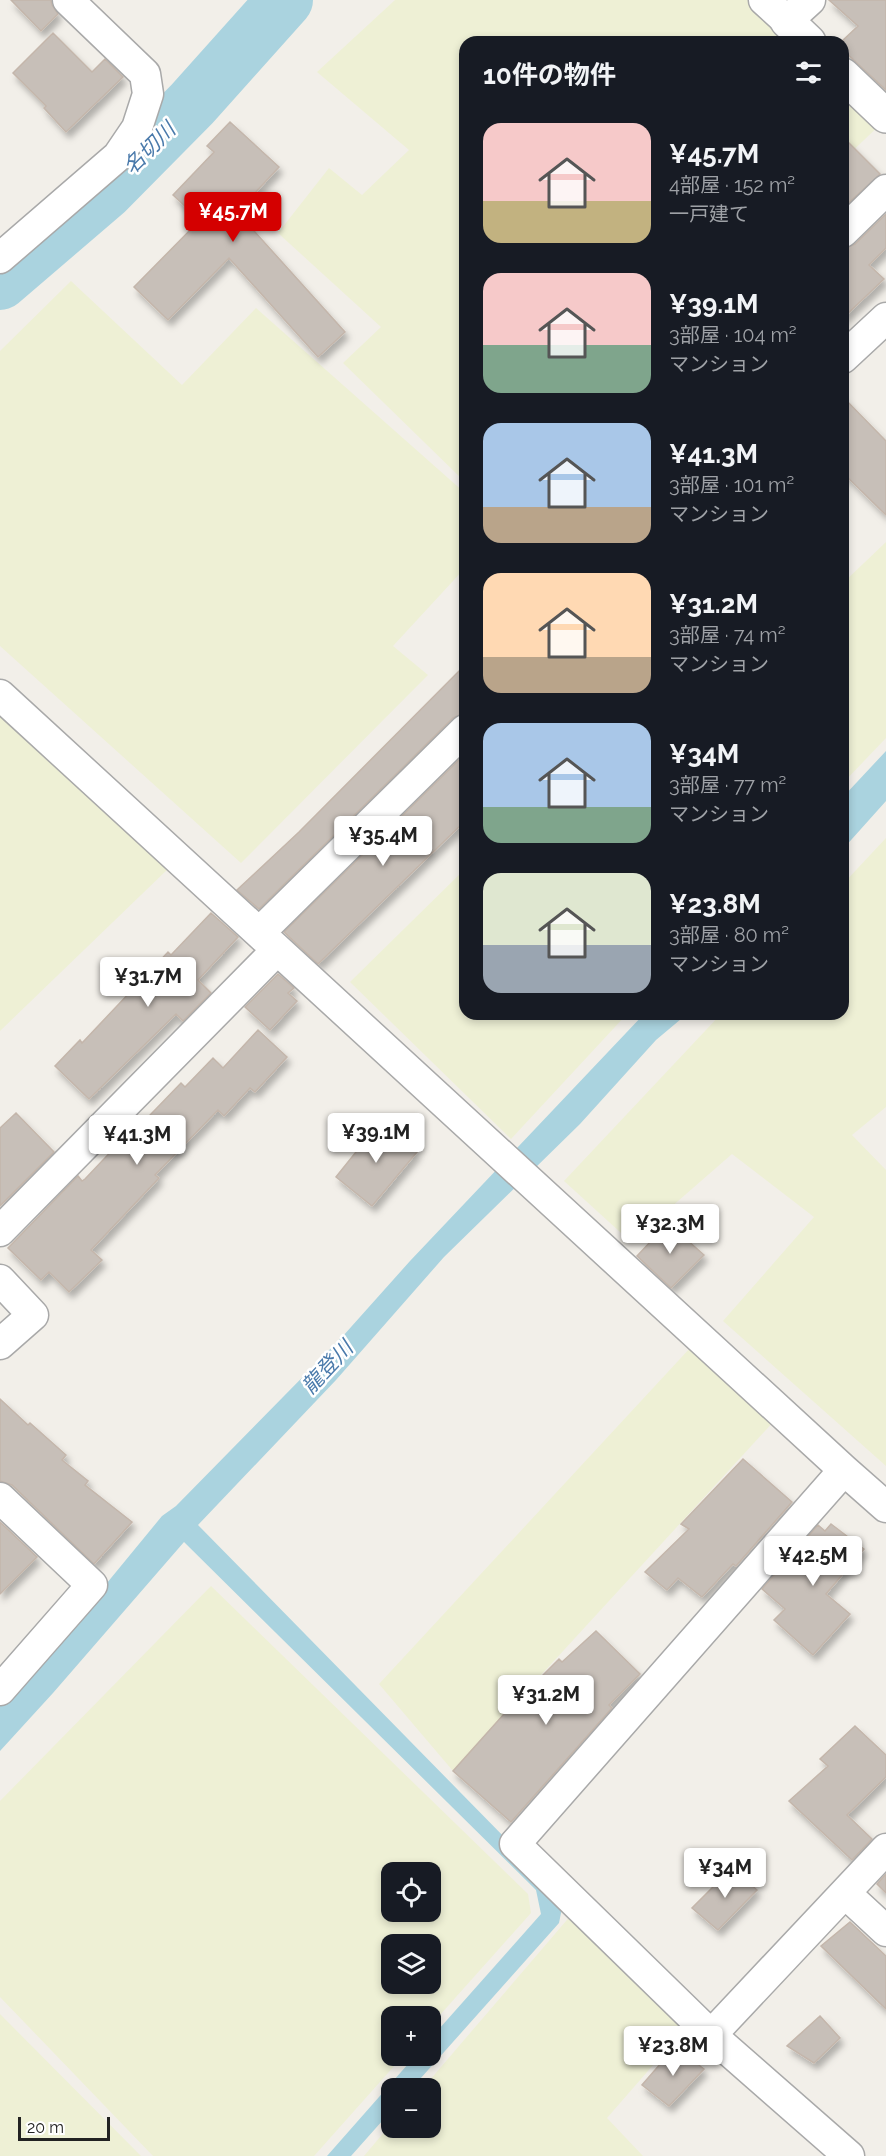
<!DOCTYPE html>
<html lang="ja">
<head>
<meta charset="utf-8">
<style>
	:root { --surface:#171b24; --page:#242831; --text:#f1f3f6; --muted:#9ea1a6; --accent:#d40000 }
	body { margin:0; font-family:Raleway,"Noto Sans JP",sans-serif; background:var(--page); color:var(--text); height:100vh; display:flex; flex-direction:column; font-size:22px; white-space:nowrap }
	* { box-sizing:border-box; margin:0 }
	p { font-size:20px; color:var(--muted) }
	.icon { flex:none; width:33px; height:33px; fill:none; stroke:currentColor; stroke-width:2; stroke-linecap:round; stroke-linejoin:round }
	.map { position:relative; flex:1; overflow:hidden }
	.details { position:absolute; left:459px; top:36px; width:390px; height:984px; display:flex; flex-direction:column; background:var(--surface); border-radius:18px; box-shadow:0 3px 9px #0003 }
	.details>* { flex:none }
	.fabs { position:absolute; left:381px; top:1862px; display:grid; gap:12px }
	.fabs a { display:grid; place-items:center; width:60px; height:60px; border-radius:12px; background:var(--surface); box-shadow:0 3px 9px #0003; font-size:30px }
	.scale { position:absolute; left:18px; bottom:15px; width:92px; box-sizing:border-box; padding-left:6px; border:3px solid #222; border-top:0; font-size:16px; line-height:21px; white-space:nowrap; color:#222; -webkit-text-stroke:4px #fff; paint-order:stroke }
	.price { position:absolute; translate:-50% -51px; padding:0 14px; border-radius:6px; background:#fff; color:#222; font-size:20px; line-height:39px; filter:drop-shadow(0 2px 3px #0008) }
	.price::after { content:''; position:absolute; left:50%; top:36px; width:18px; height:14px; margin-left:-9px; background:inherit; clip-path:polygon(0 0,100% 0,50% 100%) }
	.price.on { background:var(--accent); color:#fff }
	ul { padding:0; list-style:none }
	li { display:flex; align-items:center; gap:18px; height:150px; padding:0 24px }
	li span { display:grid; place-items:center; flex:none; width:168px; height:120px; border-radius:18px; color:#555 }
	li>.icon { margin-inline-start:auto }
	span .icon { width:72px; height:72px; fill:#fffc; stroke-width:1 }
	li b { font-size:26px }
	h2 { display:flex; justify-content:space-between; align-items:center; height:72px; padding:0 24px; font-size:26px }
	.map>svg:first-child { display:block }
	.farmland { fill:#eef0d5; fill-rule:evenodd }
	.water { fill:#aad3df }
	.lines { fill:none; stroke-linecap:round; stroke-linejoin:round }
	.river { stroke:#aad3df; stroke-width:56 }
	.building { fill:#c7bfb8; stroke:#c4b6ab; stroke-width:1.5; filter:url(#shadow) }
	.minor-casing { stroke:#a9a9a9; stroke-width:33 }
	.tertiary-casing { stroke:#a9a9a9; stroke-width:36 }
	.minor { stroke:#fff; stroke-width:30 }
	.tertiary { stroke:#fff; stroke-width:33 }
	.labels { text-anchor:middle; dominant-baseline:central; stroke-width:5; stroke-linejoin:round; paint-order:stroke }
	.water-label { font-size:21px; font-style:italic; fill:#4a7aab; stroke:#fff }
</style>
</head>
<body>
<div class="map">
<svg width="886" height="2156" viewBox="0 0 886 2156">
	<defs>
		<filter id="shadow"><feDropShadow dx="3.5" dy="6" stdDeviation="3" flood-color="#0004"/></filter>
	</defs>
	<rect width="100%" height="100%" fill="#f2efe9"/>
	<path class="farmland" d="M 395,0 L 747,0 L 795,42 L 465,42 L 465,482 L 343,363 L 381,327 L 278,233 L 329,168 L 362,195 L 409,150 L 317,72 Z
		M 843,84 L 885,120 L 843,160 Z
		M 71,281 L 182,385 L 256,308 L 465,493 L 465,568 L 393,646 L 428,675 L 241,863 L 0,646 L 0,351 Z
		M 886,542 L 886,738 L 843,783 L 843,583 Z
		M 0,715 L 169,868 L 0,1031 Z
		M 886,838 L 886,1107 L 852,1135 L 886,1170 L 886,1466 L 723,1321 L 814,1217 L 732,1154 L 631,1242 L 564,1181 L 721,1014 L 843,1014 L 843,884 Z
		M 465,869 L 465,1014 L 627,1014 L 511,1139 L 350,982 Z
		M 691,1347 L 775,1420 L 453,1771 L 379,1684 Z
		M 211,1586 L 528,1894 L 531,1913 L 431,2025 L 430,2016 L 392,2016 L 392,2055 L 404,2055 L 314,2156 L 153,2156 L 0,1997 L 0,1801 ZM 392,1872 L 430,1872 L 430,1911 L 392,1911 ZM 392,1944 L 430,1944 L 430,1983 L 392,1983 Z
		M 572,1914 L 688,2025 L 607,2118 L 643,2156 L 364,2156 L 391,2124 L 392,2127 L 430,2127 L 430,2088 L 423,2088 Z
		M 0,2014 L 141,2156 L 0,2156 Z"/>
	<path class="water" d="M 276,0 L 294,0 L 236,67 L 138,170 L 129,159 L 227,59 Z
		M 113,172 L 123,184 L 0,291 L 0,272 Z
		M 886,751 L 886,801 L 843,849 L 843,797 Z
		M 644,1014 L 687,1014 L 656,1040 L 580,1124 L 444,1257 L 336,1380 L 198,1525 L 564,1898 L 559,1923 L 412,2088 L 392,2088 L 391,2111 L 351,2156 L 327,2156 L 416,2055 L 430,2055 L 431,2038 L 541,1914 L 536,1890 L 184,1542 L 53,1693 L 0,1751 L 0,1704 L 93,1600 L 162,1516 L 176,1506 L 343,1336 L 410,1261 Z"/>
	<g class="lines">
		<path class="river" d="M 0,282 L 105,192 L 192,104 L 285,0"/>
	</g>
	<path class="building" d="M 11,0 L 51,0 L 52,5 L 58,14 L 41,31 Z
		M 829,0 L 886,0 L 886,90 L 843,50 L 843,42 L 841,42 L 858,26 Z
		M 53,33 L 92,72 L 105,59 L 123,77 L 66,132 L 44,108 L 46,106 L 13,73 Z
		M 230,122 L 279,167 L 237,212 L 345,332 L 318,357 L 229,258 L 168,320 L 134,287 L 200,220 L 173,195 L 214,152 L 207,146 Z
		M 843,137 L 880,174 L 843,208 Z
		M 886,214 L 886,248 L 869,265 L 884,279 L 843,318 L 843,249 L 855,244 Z
		M 843,397 L 886,441 L 886,515 L 843,473 Z
		M 465,665 L 465,713 L 453,718 L 259,909 L 237,890 L 299,832 Z
		M 465,754 L 465,821 L 318,964 L 284,932 Z
		M 211,913 L 238,937 L 198,980 L 211,993 L 183,1021 L 176,1014 L 89,1099 L 55,1066 L 80,1040 L 82,1043 L 168,952 L 171,955 Z
		M 278,974 L 294,988 L 288,993 L 297,1001 L 270,1030 L 245,1007 Z
		M 258,1030 L 287,1057 L 255,1092 L 250,1088 L 224,1116 L 218,1110 L 155,1175 L 159,1178 L 91,1250 L 102,1260 L 69,1292 L 49,1272 L 41,1280 L 8,1248 L 78,1176 L 82,1181 L 85,1179 L 120,1142 L 122,1144 L 181,1083 L 185,1087 L 213,1058 L 223,1068 Z
		M 16,1113 L 54,1152 L 0,1206 L 0,1128 Z
		M 380,1122 L 417,1152 L 372,1206 L 336,1177 Z
		M 668,1223 L 704,1255 L 671,1288 L 637,1256 Z
		M 0,1399 L 28,1425 L 30,1423 L 66,1455 L 62,1460 L 88,1481 L 85,1485 L 132,1522 L 94,1564 L 12,1485 L 0,1481 Z
		M 743,1459 L 792,1502 L 736,1566 L 733,1564 L 702,1597 L 678,1578 L 667,1590 L 645,1572 L 689,1529 L 681,1524 Z
		M 0,1522 L 37,1557 L 0,1594 Z
		M 831,1524 L 864,1549 L 826,1594 L 850,1614 L 813,1655 L 774,1620 L 785,1609 L 762,1589 L 818,1525 L 825,1531 Z
		M 596,1631 L 640,1674 L 609,1705 L 612,1708 L 511,1822 L 453,1771 L 504,1714 L 559,1659 L 562,1662 Z
		M 855,1726 L 886,1755 L 886,1777 L 847,1815 L 872,1839 L 852,1860 L 789,1801 L 828,1766 L 820,1759 Z
		M 732,1868 L 757,1890 L 718,1930 L 692,1908 Z
		M 886,1874 L 886,1893 L 877,1884 Z
		M 850,1922 L 886,1956 L 886,2009 L 821,1946 Z
		M 820,2016 L 840,2038 L 814,2063 L 787,2046 Z
		M 675,2047 L 704,2069 L 669,2106 L 642,2085 Z"/>
	<g class="lines">
		<g class="minor-casing">
			<path id="minor" d="M 764,0 L 787,21 L 810,0
				M 843,232 L 886,190
				M 0,258 L 118,156 L 137,128 L 148,94 L 145,74 L 68,0
				M 843,358 L 886,318
				M 0,695 L 844,1470 L 886,1507
				M 259,933 L 465,730
				M 0,1231 L 277,950
				M 0,1280 L 33,1315 L 0,1344
				M 844,1470 L 515,1844 L 711,2035 L 849,2156
				M 0,1498 L 92,1585 L 0,1690
				M 845,1893 L 886,1931
				M 711,2035 L 886,1849"/>
		</g>
		<g class="tertiary-casing">
			<path id="tertiary" d="M 787,21 L 809,42
				M 843,75 L 886,116"/>
		</g>
		<use href="#minor" class="minor"/>
		<use href="#tertiary" class="tertiary"/>
	</g>
	<g class="labels">
		<g class="water-label">
			<text transform="translate(149 148) rotate(-45)">名切川</text>
			<text transform="translate(327 1367) rotate(-47)">龍登川</text>
		</g>
	</g>
</svg>
<div class="fabs">
<a><svg class="icon" aria-label="locate" viewBox="0 0 24 24"><circle cx="12" cy="12" r="6"/><path d="M12 2v4M12 18v4M2 12h4M18 12h4"/></svg></a>
<a><svg class="icon" aria-label="layers" viewBox="0 0 24 24"><path d="M12 4l9 5-9 5-9-5zM3 14l9 5 9-5"/></svg></a>
<a>+</a>
<a>−</a>
</div>
<div class="scale">20 m</div>
<b class="price on" style="left:233px;top:243px">¥45.7M</b>
<b class="price" style="left:383px;top:867px">¥35.4M</b>
<b class="price" style="left:148px;top:1008px">¥31.7M</b>
<b class="price" style="left:376px;top:1164px">¥39.1M</b>
<b class="price" style="left:137px;top:1166px">¥41.3M</b>
<b class="price" style="left:670px;top:1255px">¥32.3M</b>
<b class="price" style="left:813px;top:1587px">¥42.5M</b>
<b class="price" style="left:546px;top:1726px">¥31.2M</b>
<b class="price" style="left:725px;top:1899px">¥34M</b>
<b class="price" style="left:673px;top:2077px">¥23.8M</b>
<section class="details">
<h2>10件の物件<svg class="icon" aria-label="filters" viewBox="0 0 24 24"><path d="M4 7h16M4 17h16"/><circle cx="9" cy="7" r="2"/><circle cx="15" cy="17" r="2"/></svg></h2>
<ul>
<li><span style="background:linear-gradient(#f6c9c9 65%,#c2b280 0)"><svg class="icon" aria-label="home" viewBox="0 0 24 24"><path d="M3 11l9-7 9 7M6 9v11h12V9"/></svg></span><div><b>¥45.7M</b><p>4部屋 · 152 m²</p><p>一戸建て</p></div></li>
<li><span style="background:linear-gradient(#f6c9c9 60%,#7fa58c 0)"><svg class="icon" aria-label="home" viewBox="0 0 24 24"><path d="M3 11l9-7 9 7M6 9v11h12V9"/></svg></span><div><b>¥39.1M</b><p>3部屋 · 104 m²</p><p>マンション</p></div></li>
<li><span style="background:linear-gradient(#a9c7e8 70%,#b9a48a 0)"><svg class="icon" aria-label="home" viewBox="0 0 24 24"><path d="M3 11l9-7 9 7M6 9v11h12V9"/></svg></span><div><b>¥41.3M</b><p>3部屋 · 101 m²</p><p>マンション</p></div></li>
<li><span style="background:linear-gradient(#ffd9b3 70%,#b9a48a 0)"><svg class="icon" aria-label="home" viewBox="0 0 24 24"><path d="M3 11l9-7 9 7M6 9v11h12V9"/></svg></span><div><b>¥31.2M</b><p>3部屋 · 74 m²</p><p>マンション</p></div></li>
<li><span style="background:linear-gradient(#a9c7e8 70%,#7fa58c 0)"><svg class="icon" aria-label="home" viewBox="0 0 24 24"><path d="M3 11l9-7 9 7M6 9v11h12V9"/></svg></span><div><b>¥34M</b><p>3部屋 · 77 m²</p><p>マンション</p></div></li>
<li><span style="background:linear-gradient(#dfe7d0 60%,#9aa5b1 0)"><svg class="icon" aria-label="home" viewBox="0 0 24 24"><path d="M3 11l9-7 9 7M6 9v11h12V9"/></svg></span><div><b>¥23.8M</b><p>3部屋 · 80 m²</p><p>マンション</p></div></li>
</ul>
</section>
</div>
</body>
</html>
